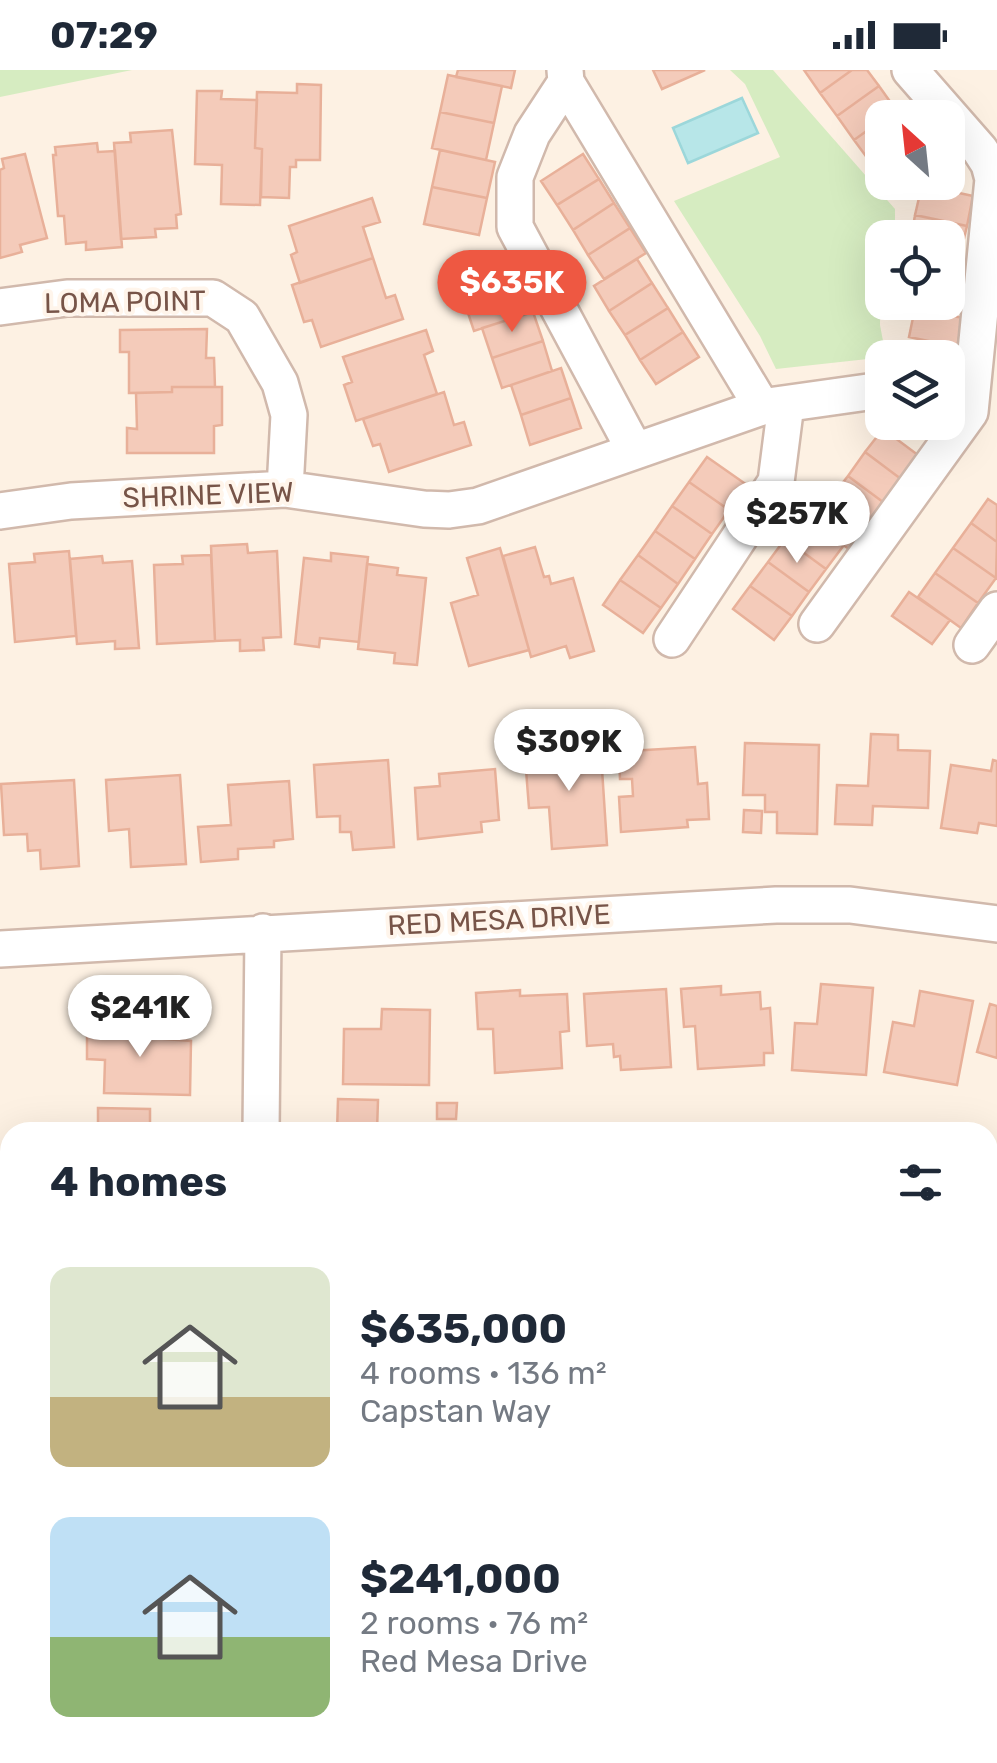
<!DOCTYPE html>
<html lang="en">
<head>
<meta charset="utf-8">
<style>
	:root { --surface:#fff; --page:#f2f2f3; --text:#1f2937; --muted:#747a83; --accent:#ee5842 }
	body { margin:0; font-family:Rubik,sans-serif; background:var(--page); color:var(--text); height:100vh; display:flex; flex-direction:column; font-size:38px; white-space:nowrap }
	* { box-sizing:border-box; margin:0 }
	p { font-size:32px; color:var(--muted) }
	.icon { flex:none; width:55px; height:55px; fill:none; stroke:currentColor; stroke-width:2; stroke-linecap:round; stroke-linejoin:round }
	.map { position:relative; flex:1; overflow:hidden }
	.panel { position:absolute; left:0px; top:1052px; width:998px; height:642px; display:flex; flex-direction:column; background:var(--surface); border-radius:30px 30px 0 0; box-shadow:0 10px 40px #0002 }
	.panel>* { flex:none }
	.needle { width:65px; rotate:333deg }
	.buttons { position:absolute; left:865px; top:30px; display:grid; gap:20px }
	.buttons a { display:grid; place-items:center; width:100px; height:100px; border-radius:20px; background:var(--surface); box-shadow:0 10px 40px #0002; font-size:50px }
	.price { position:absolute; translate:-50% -85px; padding:0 22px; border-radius:35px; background:#fff; color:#222; font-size:32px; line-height:65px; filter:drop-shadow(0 2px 5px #0008) }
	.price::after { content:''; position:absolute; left:50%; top:60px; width:30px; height:22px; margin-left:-15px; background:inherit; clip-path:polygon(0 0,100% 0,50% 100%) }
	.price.active { background:var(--accent); color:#fff }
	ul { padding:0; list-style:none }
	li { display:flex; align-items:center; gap:30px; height:250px; padding:0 50px }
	li span { display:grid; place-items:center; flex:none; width:280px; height:200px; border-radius:20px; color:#555 }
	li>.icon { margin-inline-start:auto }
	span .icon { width:120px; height:120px; fill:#fffc; stroke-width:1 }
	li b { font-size:42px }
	h2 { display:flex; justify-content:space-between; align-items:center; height:120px; padding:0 50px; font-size:42px }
	.status { display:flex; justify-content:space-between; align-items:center; height:70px; padding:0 50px; background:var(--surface); direction:ltr }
	.status svg { height:28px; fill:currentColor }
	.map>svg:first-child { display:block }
	.green { fill:#d6ecc1 }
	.water { fill:#b7e6e8; stroke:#9cd7da; stroke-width:2.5 }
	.building { fill:#f4cbba; stroke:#e8b099; stroke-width:2.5 }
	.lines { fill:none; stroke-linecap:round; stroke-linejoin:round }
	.minor-casing { stroke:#d1b9ac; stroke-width:40 }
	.minor { stroke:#fff; stroke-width:35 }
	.labels { text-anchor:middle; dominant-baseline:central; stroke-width:8; stroke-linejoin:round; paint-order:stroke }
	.street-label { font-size:28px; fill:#775448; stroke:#fff5eb }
</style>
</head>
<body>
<div class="status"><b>07:29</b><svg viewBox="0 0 49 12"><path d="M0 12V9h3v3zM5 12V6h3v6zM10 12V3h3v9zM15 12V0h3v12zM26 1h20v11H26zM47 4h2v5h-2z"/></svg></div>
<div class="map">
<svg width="997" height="1693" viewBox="0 0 997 1693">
	<rect width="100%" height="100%" fill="#fdf1e3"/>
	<path class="green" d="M 0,0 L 132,0 L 0,27 Z
		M 730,0 L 773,0 L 895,139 L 895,167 L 882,168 L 880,255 L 886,287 L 776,299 L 760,266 L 674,131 L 780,87 L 745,14 Z"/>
	<path class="water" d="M 742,28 L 758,63 L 688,93 L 673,58 Z"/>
	<path class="building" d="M 458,0 L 515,0 L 511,18 L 456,7 Z
		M 653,0 L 705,0 L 662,19 Z
		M 804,0 L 852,0 L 820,23 Z
		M 852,0 L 867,0 L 879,16 L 837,46 L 820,23 Z
		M 448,5 L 502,16 L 494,53 L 440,42 Z
		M 297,14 L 321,15 L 320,90 L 296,90 L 296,97 L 290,97 L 289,128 L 261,127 L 262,79 L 255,78 L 257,22 L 297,23 Z
		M 879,16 L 896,40 L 854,70 L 837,46 Z
		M 197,21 L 222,21 L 221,29 L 257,30 L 255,78 L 262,79 L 260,135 L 221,134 L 222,95 L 195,94 Z
		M 440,42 L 494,53 L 486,90 L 432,78 Z
		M 882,50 L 882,85 L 871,93 L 854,70 Z
		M 172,60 L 181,144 L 176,145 L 177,158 L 155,159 L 156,167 L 121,169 L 114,73 L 131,72 L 130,63 Z
		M 97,73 L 98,82 L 115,81 L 122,177 L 86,180 L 86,172 L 66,174 L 64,146 L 58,146 L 53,85 L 56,85 L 55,77 Z
		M 440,80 L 495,92 L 487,128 L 432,117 Z
		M 25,84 L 47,168 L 20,175 L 22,182 L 0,188 L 0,100 L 4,98 L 2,89 Z
		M 583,84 L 599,109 L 557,135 L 541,111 Z
		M 948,90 L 961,93 L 955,122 L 908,113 L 948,112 Z
		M 599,109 L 614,133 L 573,160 L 557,135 Z
		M 922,115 L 973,126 L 967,156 L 915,145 Z
		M 432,117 L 487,128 L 479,165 L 424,154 Z
		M 372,128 L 380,152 L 363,157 L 373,188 L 300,213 L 291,185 L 297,182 L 289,156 Z
		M 614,133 L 630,158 L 588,185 L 573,160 Z
		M 915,145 L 967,156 L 960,185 L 948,183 L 948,168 L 911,168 Z
		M 630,158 L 646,183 L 604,209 L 588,185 Z
		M 948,183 L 960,185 L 954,215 L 948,214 Z
		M 504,185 L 514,215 L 464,231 L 454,201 Z
		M 373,188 L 386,228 L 395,225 L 403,249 L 321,277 L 312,250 L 304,252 L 292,215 Z
		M 637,189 L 652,213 L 609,241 L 594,216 Z
		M 652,213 L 668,238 L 625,265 L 609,241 Z
		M 948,214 L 954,215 L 948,244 L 896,234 L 948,232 Z
		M 514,215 L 523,245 L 474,261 L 464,231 Z
		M 668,238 L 683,262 L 640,290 L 625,265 Z
		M 915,238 L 963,248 L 957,277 L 909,267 Z
		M 533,242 L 543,271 L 492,288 L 482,258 Z
		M 207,259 L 206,288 L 214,288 L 215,317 L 172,317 L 172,322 L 129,323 L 129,282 L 120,282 L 120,260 Z
		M 426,260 L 433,281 L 424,285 L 437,324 L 356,351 L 344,315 L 352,312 L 343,287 Z
		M 683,262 L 699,287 L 656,314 L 640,290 Z
		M 543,271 L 552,301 L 502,318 L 492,288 Z
		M 561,298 L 571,328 L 521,345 L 511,315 Z
		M 172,317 L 222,317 L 222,355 L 214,356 L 214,383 L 127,383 L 127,358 L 137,359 L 136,323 L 172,322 Z
		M 444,322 L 454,355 L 464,352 L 471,375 L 389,402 L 380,374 L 373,376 L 363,349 Z
		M 571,328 L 581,358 L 530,375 L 521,345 Z
		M 883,359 L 922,388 L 905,412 L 865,382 Z
		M 865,382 L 905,412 L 887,435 L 848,406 Z
		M 707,387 L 747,415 L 729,440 L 689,412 Z
		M 848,406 L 887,435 L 870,459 L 830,429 Z
		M 689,412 L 729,440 L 712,464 L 672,436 Z
		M 830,429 L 870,459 L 853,482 L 813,453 Z
		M 988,429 L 997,435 L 997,472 L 971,453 Z
		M 672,436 L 712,464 L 695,489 L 655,461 Z
		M 803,445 L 844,475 L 826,499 L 785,469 Z
		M 971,453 L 997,472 L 996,508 L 953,478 Z
		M 655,461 L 695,489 L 678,514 L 638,485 Z
		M 785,469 L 826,499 L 809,522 L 768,492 Z
		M 247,474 L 248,483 L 277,481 L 281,567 L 263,568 L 264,580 L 240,581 L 240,570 L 215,571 L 211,476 Z
		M 535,477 L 544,507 L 549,506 L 551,514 L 573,508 L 594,581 L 570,588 L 566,576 L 531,587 L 503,486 Z
		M 500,478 L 529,580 L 469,596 L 451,533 L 478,525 L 467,488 Z
		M 953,478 L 996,508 L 978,533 L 935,503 Z
		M 69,481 L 76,566 L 15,572 L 9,494 L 35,492 L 34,484 Z
		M 331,483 L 368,487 L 359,572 L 320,568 L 319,577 L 295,574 L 304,488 L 331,491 Z
		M 211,485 L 215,571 L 157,574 L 154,495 L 183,494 L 182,486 Z
		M 638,485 L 678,514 L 661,538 L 620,510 Z
		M 102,486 L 103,493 L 132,491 L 139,578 L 115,579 L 115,571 L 77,574 L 70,489 Z
		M 768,492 L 809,522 L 792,546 L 750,516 Z
		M 367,494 L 398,498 L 397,505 L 426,508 L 417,595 L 394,593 L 395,583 L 358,579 Z
		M 935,503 L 978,533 L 961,558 L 918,527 Z
		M 620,510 L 661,538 L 643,563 L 603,535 Z
		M 750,516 L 792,546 L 774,570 L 733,539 Z
		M 909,522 L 950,550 L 932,574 L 892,546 Z
		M 871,664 L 898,665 L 898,680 L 930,681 L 928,738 L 873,736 L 872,755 L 835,754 L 837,715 L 868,716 Z
		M 567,668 L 568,686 L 601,684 L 607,775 L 552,779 L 549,737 L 529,738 L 525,687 L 541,686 L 540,669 Z
		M 745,673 L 819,675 L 817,764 L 777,763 L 777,742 L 765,742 L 765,725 L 743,725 Z
		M 695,677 L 698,714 L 707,713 L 709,749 L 687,750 L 688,757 L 621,762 L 619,727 L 633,726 L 632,709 L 620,709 L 619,686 L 630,685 L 630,681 Z
		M 388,690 L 394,777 L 353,780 L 351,762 L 340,762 L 340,746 L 317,747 L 314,695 Z
		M 993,690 L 997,691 L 997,756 L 979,753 L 977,763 L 941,758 L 951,695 L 991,701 Z
		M 495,699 L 499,750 L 481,752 L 482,762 L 418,769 L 415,718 L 440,716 L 439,704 Z
		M 180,705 L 186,794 L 131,797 L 129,759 L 109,761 L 106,710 Z
		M 74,710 L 79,796 L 41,799 L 40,780 L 28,781 L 27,764 L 4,765 L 1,714 Z
		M 289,711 L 293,769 L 274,771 L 274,777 L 238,779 L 238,789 L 201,792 L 198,757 L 231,755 L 228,715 Z
		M 744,740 L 762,741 L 761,763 L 743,762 Z
		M 821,914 L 873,918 L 866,1005 L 792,1000 L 795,953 L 817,954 Z
		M 721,916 L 721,925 L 760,922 L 761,939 L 770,938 L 773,983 L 764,983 L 764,995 L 698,999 L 695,956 L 684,957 L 681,919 Z
		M 666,919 L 671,997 L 621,1000 L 620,986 L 614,987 L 613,974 L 587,976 L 584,924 Z
		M 520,920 L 520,926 L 567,924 L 569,961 L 560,962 L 562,998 L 495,1003 L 493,959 L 478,959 L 476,923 Z
		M 920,921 L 973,931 L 957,1015 L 884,1002 L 893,952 L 914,956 Z
		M 990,934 L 997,936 L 997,988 L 977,982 Z
		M 382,939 L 430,940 L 429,1015 L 343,1014 L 344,959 L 381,959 Z
		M 104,949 L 140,949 L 140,967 L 191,971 L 190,1025 L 104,1023 L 105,990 L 87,989 L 87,963 L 104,964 Z
		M 338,1029 L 378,1030 L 377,1061 L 417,1062 L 337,1062 Z
		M 437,1033 L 457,1033 L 456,1049 L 437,1049 Z
		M 98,1038 L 150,1039 L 150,1061 L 166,1062 L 98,1062 Z
		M 997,1188 L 997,1235 L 988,1233 Z
		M 988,1392 L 997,1395 L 997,1420 L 988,1446 Z
		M 342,1685 L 389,1685 L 389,1688 L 420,1689 L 420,1693 L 342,1693 Z
		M 533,1685 L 580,1685 L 574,1693 L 542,1693 Z"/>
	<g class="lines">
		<g class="minor-casing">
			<path id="minor" d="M 565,0 L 566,12 L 532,64 L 515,107 L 515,157 L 634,379
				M 566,12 L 762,337
				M 0,237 L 67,228 L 213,228 L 242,247 L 280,313 L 289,345 L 285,419
				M 0,441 L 71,431 L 285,419 L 424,439 L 449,440 L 478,436 L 762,337 L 882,320
				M 817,554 L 970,342 L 993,109 L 989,94 L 980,80 L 910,0
				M 672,569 L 776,412 L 786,334
				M 972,575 L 997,540
				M 0,879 L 776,835 L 850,835 L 997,854
				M 261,1062 L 263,862
				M 988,1313 L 997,1316
				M 256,1693 L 256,1685"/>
		</g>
		<use href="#minor" class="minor"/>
	</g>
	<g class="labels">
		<g class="street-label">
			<text transform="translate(125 232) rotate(-1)">LOMA POINT</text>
			<text transform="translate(208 425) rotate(-2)">SHRINE VIEW</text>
			<text transform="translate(499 850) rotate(-3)">RED MESA DRIVE</text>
		</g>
	</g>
</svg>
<div class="buttons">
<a><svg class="needle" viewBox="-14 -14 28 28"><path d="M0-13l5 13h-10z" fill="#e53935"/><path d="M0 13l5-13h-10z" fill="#747a83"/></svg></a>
<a><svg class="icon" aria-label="locate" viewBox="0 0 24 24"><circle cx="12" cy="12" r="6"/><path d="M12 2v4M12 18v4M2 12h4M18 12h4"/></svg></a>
<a><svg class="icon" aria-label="layers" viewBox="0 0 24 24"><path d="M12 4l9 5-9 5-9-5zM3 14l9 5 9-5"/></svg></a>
</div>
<b class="price active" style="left:512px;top:265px">$635K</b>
<b class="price" style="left:797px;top:496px">$257K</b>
<b class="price" style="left:569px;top:724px">$309K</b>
<b class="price" style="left:140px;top:990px">$241K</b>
<section class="panel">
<h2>4 homes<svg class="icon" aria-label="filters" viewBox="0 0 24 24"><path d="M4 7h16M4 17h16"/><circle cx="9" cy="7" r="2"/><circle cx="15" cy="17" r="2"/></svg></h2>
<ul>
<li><span style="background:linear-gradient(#dfe7d0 65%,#c2b280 0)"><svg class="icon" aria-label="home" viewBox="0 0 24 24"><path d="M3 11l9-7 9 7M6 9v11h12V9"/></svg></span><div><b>$635,000</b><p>4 rooms · 136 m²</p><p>Capstan Way</p></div></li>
<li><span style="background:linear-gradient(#bfe0f5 60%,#8fb573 0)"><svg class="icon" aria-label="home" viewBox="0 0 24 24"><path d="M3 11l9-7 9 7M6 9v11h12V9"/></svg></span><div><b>$241,000</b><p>2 rooms · 76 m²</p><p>Red Mesa Drive</p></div></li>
</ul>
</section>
</div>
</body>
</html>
